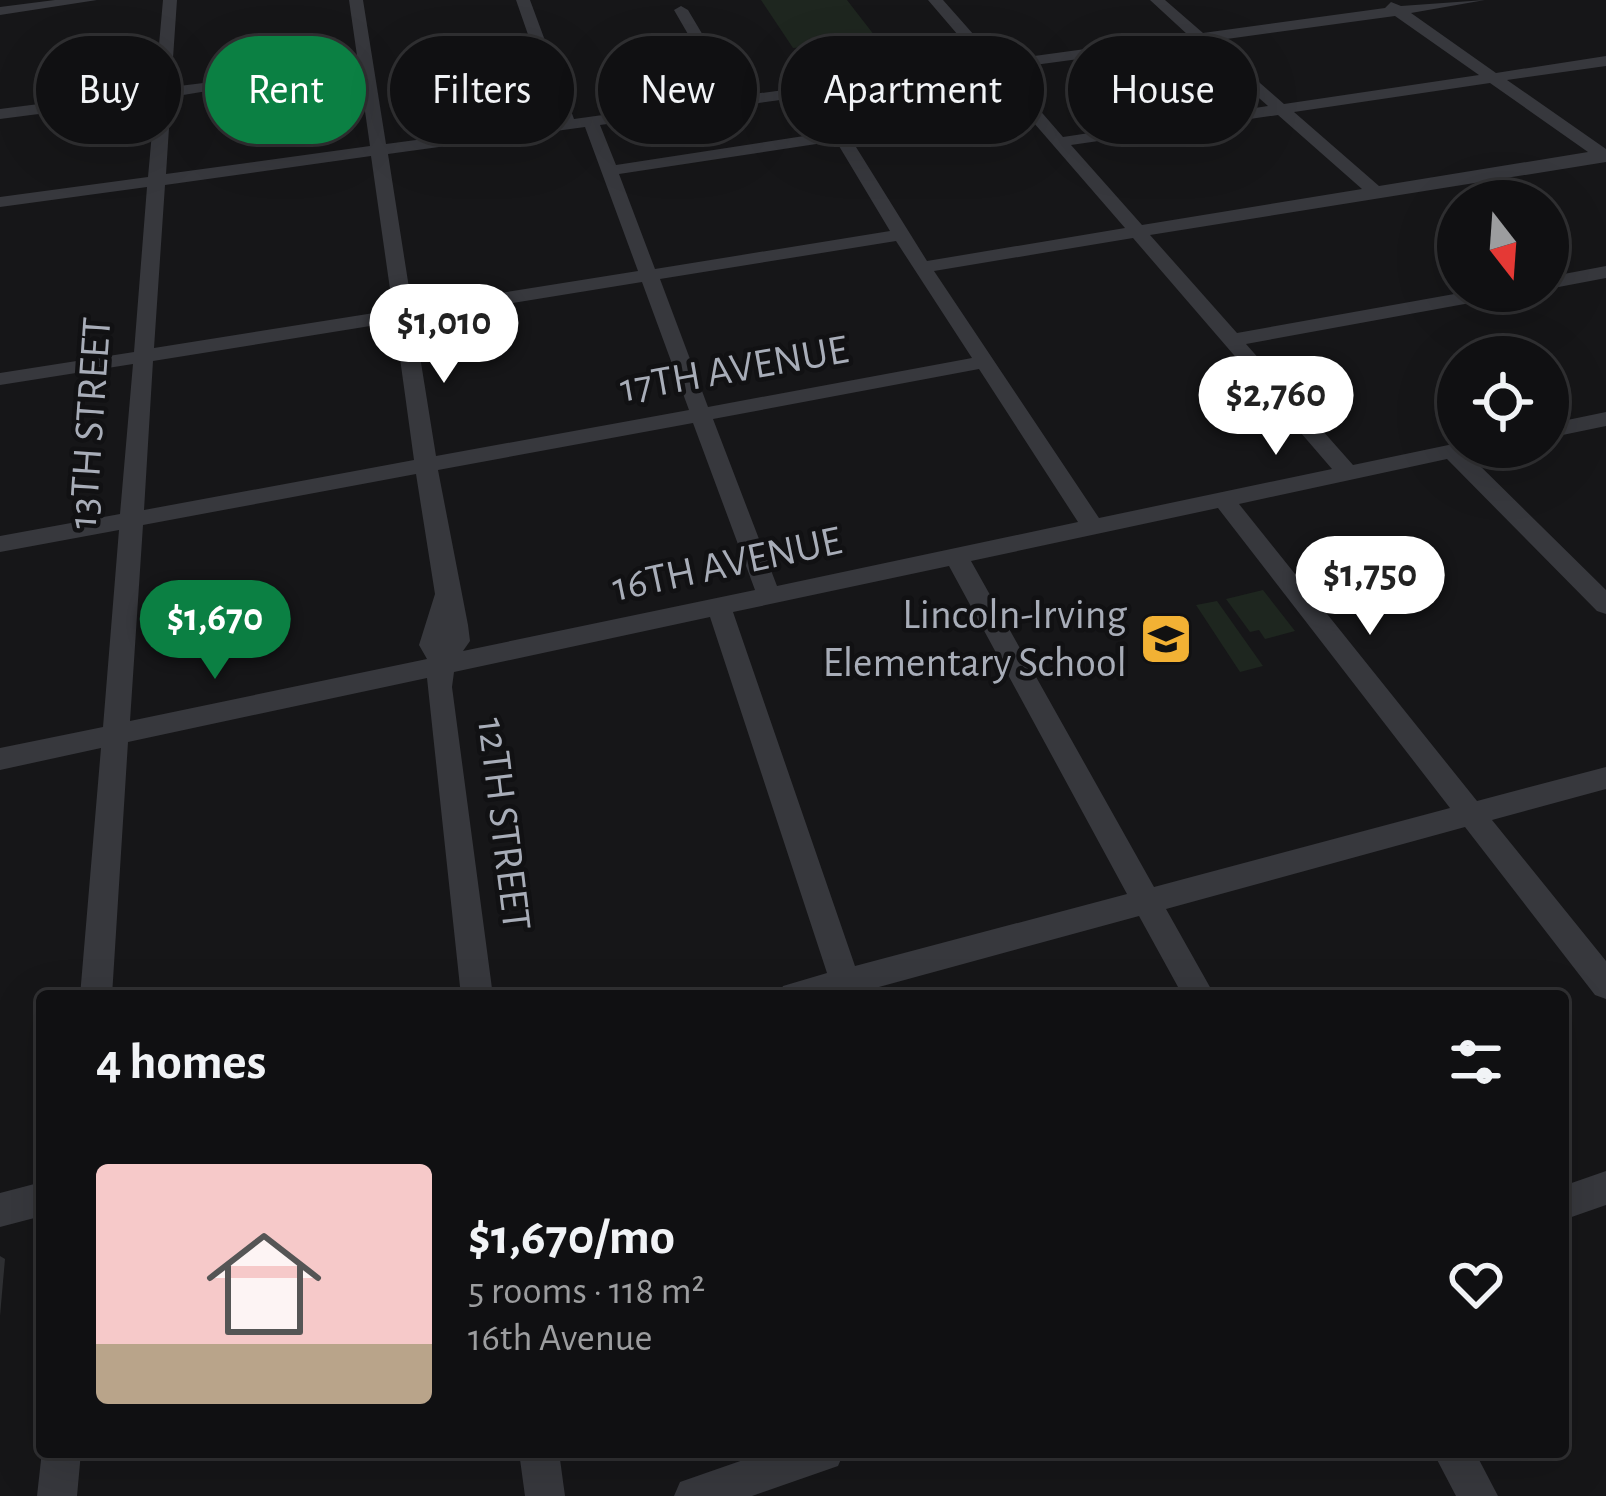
<!DOCTYPE html>
<html lang="en">
<head>
<meta charset="utf-8">
<style>
	:root { --surface:#101012; --page:#19191b; --text:#f1f3f6; --muted:#9c9d9f; --line:#303032; --accent:#0b8043 }
	body { margin:0; font-family:"Alegreya Sans",sans-serif; background:var(--page); color:var(--text); height:100vh; display:flex; flex-direction:column; font-size:45px; white-space:nowrap }
	* { box-sizing:border-box; margin:0 }
	p { font-size:39px; color:var(--muted) }
	.icon { flex:none; width:66px; height:66px; fill:none; stroke:currentColor; stroke-width:2; stroke-linecap:round; stroke-linejoin:round }
	.map { position:relative; flex:1; overflow:hidden }
	.drawer { position:absolute; left:36px; top:990px; width:1533px; height:468px; display:flex; flex-direction:column; background:var(--surface); border-radius:12px; box-shadow:0 12px 48px #0002,0 0 0 3px var(--line) }
	.drawer>* { flex:none }
	.hud { position:absolute; left:36px; top:36px; width:1536px; height:108px; display:flex; gap:24px }
	.needle { width:78px; rotate:163deg }
	.fabs { position:absolute; left:1437px; top:180px; display:grid; gap:24px }
	.fabs a { display:grid; place-items:center; width:132px; height:132px; border-radius:50%; background:var(--surface); box-shadow:0 12px 48px #0002,0 0 0 3px var(--line); font-size:60px }
	.price { position:absolute; translate:-50% -102px; padding:0 27px; border-radius:42px; background:#fff; color:#222; font-size:39px; line-height:78px; filter:drop-shadow(0 3px 6px #0008) }
	.price::after { content:''; position:absolute; left:50%; top:72px; width:36px; height:27px; margin-left:-18px; background:inherit; clip-path:polygon(0 0,100% 0,50% 100%) }
	.price.selected { background:var(--accent); color:#fff }
	ul { padding:0; list-style:none }
	li { display:flex; align-items:center; gap:36px; height:300px; padding:0 60px }
	li span { display:grid; place-items:center; flex:none; width:336px; height:240px; border-radius:12px; color:#555 }
	li>.icon { margin-inline-start:auto }
	span .icon { width:144px; height:144px; fill:#fffc; stroke-width:1 }
	li b { font-size:51px }
	h2 { display:flex; justify-content:space-between; align-items:center; height:144px; padding:0 60px; font-size:51px }
	.pill { padding:0 42px; border-radius:54px; background:var(--surface); box-shadow:0 12px 48px #0002,0 0 0 3px var(--line); font-size:42px; line-height:108px }
	.pill.selected { background:var(--accent); color:#fff }
	.map>svg:first-child { display:block }
	.green { fill:#1e261f }
	.lines { fill:none; stroke-linecap:round; stroke-linejoin:round }
	.minor { fill:#37383d; fill-rule:evenodd }
	.shaded-wall { fill:#2f3033 }
	.labels { text-anchor:middle; dominant-baseline:central; stroke-width:9; stroke-linejoin:round; paint-order:stroke }
	.street-label { font-size:42px; fill:#a8adb8; stroke:#111113 }
	.poi-label { font-size:42px; fill:#a8adb8; stroke:#111113; text-anchor:end }
</style>
</head>
<body>
<div class="map">
<svg width="1606" height="1496" viewBox="0 0 1606 1496">
	<rect width="100%" height="100%" fill="#161618"/>
	<path class="green" d="M 761,0 L 847,0 L 878,40 L 793,48 Z
		M 1263,590 L 1295,631 L 1265,639 L 1259,630 L 1250,632 L 1226,599 Z
		M 1217,601 L 1263,666 L 1240,672 L 1196,605 Z"/>
	<g class="lines">
		<path class="minor" d="M 55,0 L 97,0 L 0,15 L 0,7 Z
			M 163,0 L 177,0 L 171,87 L 267,75 L 275,80 L 171,97 L 166,174 L 370,146 L 349,0 L 363,0 L 386,144 L 558,121 L 516,0 L 530,0 L 574,119 L 725,98 L 674,10 L 681,6 L 688,10 L 739,96 L 982,63 L 928,0 L 943,0 L 997,61 L 1188,35 L 1150,0 L 1165,0 L 1203,33 L 1385,8 L 1391,2 L 1401,6 L 1485,0 L 1411,13 L 1496,73 L 1606,56 L 1606,66 L 1507,80 L 1606,149 L 1606,162 L 1150,235 L 1237,333 L 1471,291 L 1513,291 L 1503,297 L 1246,344 L 1353,465 L 1458,443 L 1458,447 L 1482,447 L 1468,454 L 1606,590 L 1606,614 L 1597,611 L 1447,459 L 1239,504 L 1477,801 L 1606,767 L 1606,789 L 1492,820 L 1606,961 L 1606,999 L 1595,995 L 1465,827 L 1166,909 L 1215,996 L 1183,996 L 1139,916 L 846,996 L 778,996 L 783,986 L 827,973 L 710,617 L 454,672 L 452,687 L 493,996 L 461,996 L 427,678 L 128,742 L 112,996 L 80,996 L 101,748 L 0,770 L 0,748 L 103,727 L 119,530 L 0,552 L 0,536 L 120,514 L 133,364 L 0,385 L 0,373 L 134,352 L 147,187 L 0,207 L 0,197 L 148,177 L 155,99 L 0,119 L 0,109 L 155,89 ZM 1395,16 L 1479,75 L 1284,104 L 1212,41 ZM 1197,43 L 1268,106 L 1063,137 L 1004,69 ZM 989,71 L 1125,228 L 927,261 L 823,94 ZM 1490,83 L 1588,152 L 1379,186 L 1294,112 ZM 809,96 L 830,132 L 616,165 L 600,125 ZM 1278,115 L 1362,189 L 1142,225 L 1071,145 ZM 585,127 L 638,271 L 412,307 L 388,154 ZM 836,141 L 890,231 L 655,269 L 619,174 ZM 371,156 L 393,310 L 154,348 L 165,185 ZM 1133,238 L 1332,469 L 1099,518 L 934,271 ZM 896,241 L 972,358 L 708,407 L 660,279 ZM 642,282 L 689,410 L 436,456 L 414,319 ZM 395,322 L 414,460 L 144,510 L 153,361 ZM 979,369 L 1078,522 L 777,586 L 713,419 ZM 693,423 L 755,590 L 463,651 L 470,641 L 468,625 L 438,470 ZM 416,474 L 435,594 L 419,645 L 427,659 L 130,721 L 143,525 ZM 1218,508 L 1450,808 L 1154,887 L 971,561 ZM 949,566 L 1127,894 L 855,966 L 733,612 Z
			M 1606,266 L 1606,278 L 1548,289 L 1548,277 Z
			M 1606,412 L 1606,426 L 1548,438 L 1548,424 Z
			M 1606,1171 L 1606,1205 L 1563,1220 L 1563,1186 Z
			M 42,1182 L 42,1216 L 0,1227 L 0,1193 Z
			M 42,1451 L 81,1452 L 77,1496 L 37,1496 Z
			M 519,1452 L 559,1452 L 565,1496 L 525,1496 Z
			M 766,1452 L 844,1452 L 838,1466 L 752,1496 L 674,1496 L 680,1482 Z
			M 1433,1452 L 1475,1452 L 1498,1496 L 1456,1496 Z"/>
	</g>
	<path class="shaded-wall" d="M 0,1256 L 5,1259 L 0,1316 Z"/>
	<defs>
		<g id="school-square" transform="scale(2.7)"><rect x="-9" y="-9" width="18" height="18" rx="4" fill="#f2b134" stroke="#111113"/><path d="M0-5L7-2L0 1L-7-2ZM-4 1L0 2.5L4 1V4Q0 6-4 4Z" fill="#111"/></g>
	</defs>
	<g fill-rule="evenodd">
		<use href="#school-square" x="1166" y="639"/>
	</g>
	<g class="labels">
		<g class="street-label">
			<text transform="translate(734 369) rotate(-10)">17TH AVENUE</text>
			<text transform="translate(90 423) rotate(-86)">13TH STREET</text>
			<text transform="translate(727 564) rotate(-12)">16TH AVENUE</text>
			<text transform="translate(504 824) rotate(83)">12TH STREET</text>
		</g>
		<g class="poi-label">
			<text x="1127" y="615">Lincoln-Irving<tspan x="1127" dy="48">Elementary School</tspan></text>
		</g>
	</g>
</svg>
<div class="fabs">
<a><svg class="needle" viewBox="-14 -14 28 28"><path d="M0-13l5 13h-10z" fill="#e53935"/><path d="M0 13l5-13h-10z" fill="#9c9d9f"/></svg></a>
<a><svg class="icon" aria-label="locate" viewBox="0 0 24 24"><circle cx="12" cy="12" r="6"/><path d="M12 2v4M12 18v4M2 12h4M18 12h4"/></svg></a>
</div>
<b class="price" style="left:444px;top:386px">$1,010</b>
<b class="price" style="left:1276px;top:458px">$2,760</b>
<b class="price" style="left:1370px;top:638px">$1,750</b>
<b class="price selected" style="left:215px;top:682px">$1,670</b>
<div class="hud">
<a class="pill">Buy</a>
<a class="pill selected">Rent</a>
<a class="pill">Filters</a>
<a class="pill">New</a>
<a class="pill">Apartment</a>
<a class="pill">House</a>
</div>
<section class="drawer">
<h2>4 homes<svg class="icon" aria-label="filters" viewBox="0 0 24 24"><path d="M4 7h16M4 17h16"/><circle cx="9" cy="7" r="2"/><circle cx="15" cy="17" r="2"/></svg></h2>
<ul>
<li><span style="background:linear-gradient(#f6c9c9 75%,#b9a48a 0)"><svg class="icon" aria-label="home" viewBox="0 0 24 24"><path d="M3 11l9-7 9 7M6 9v11h12V9"/></svg></span><div><b>$1,670/mo</b><p>5 rooms · 118 m²</p><p>16th Avenue</p></div><svg class="icon" aria-label="heart" viewBox="0 0 24 24"><path d="M12 20l-8-8c-3-5 5-10 8-4 3-6 11-1 8 4z"/></svg></li>
</ul>
</section>
</div>
</body>
</html>
